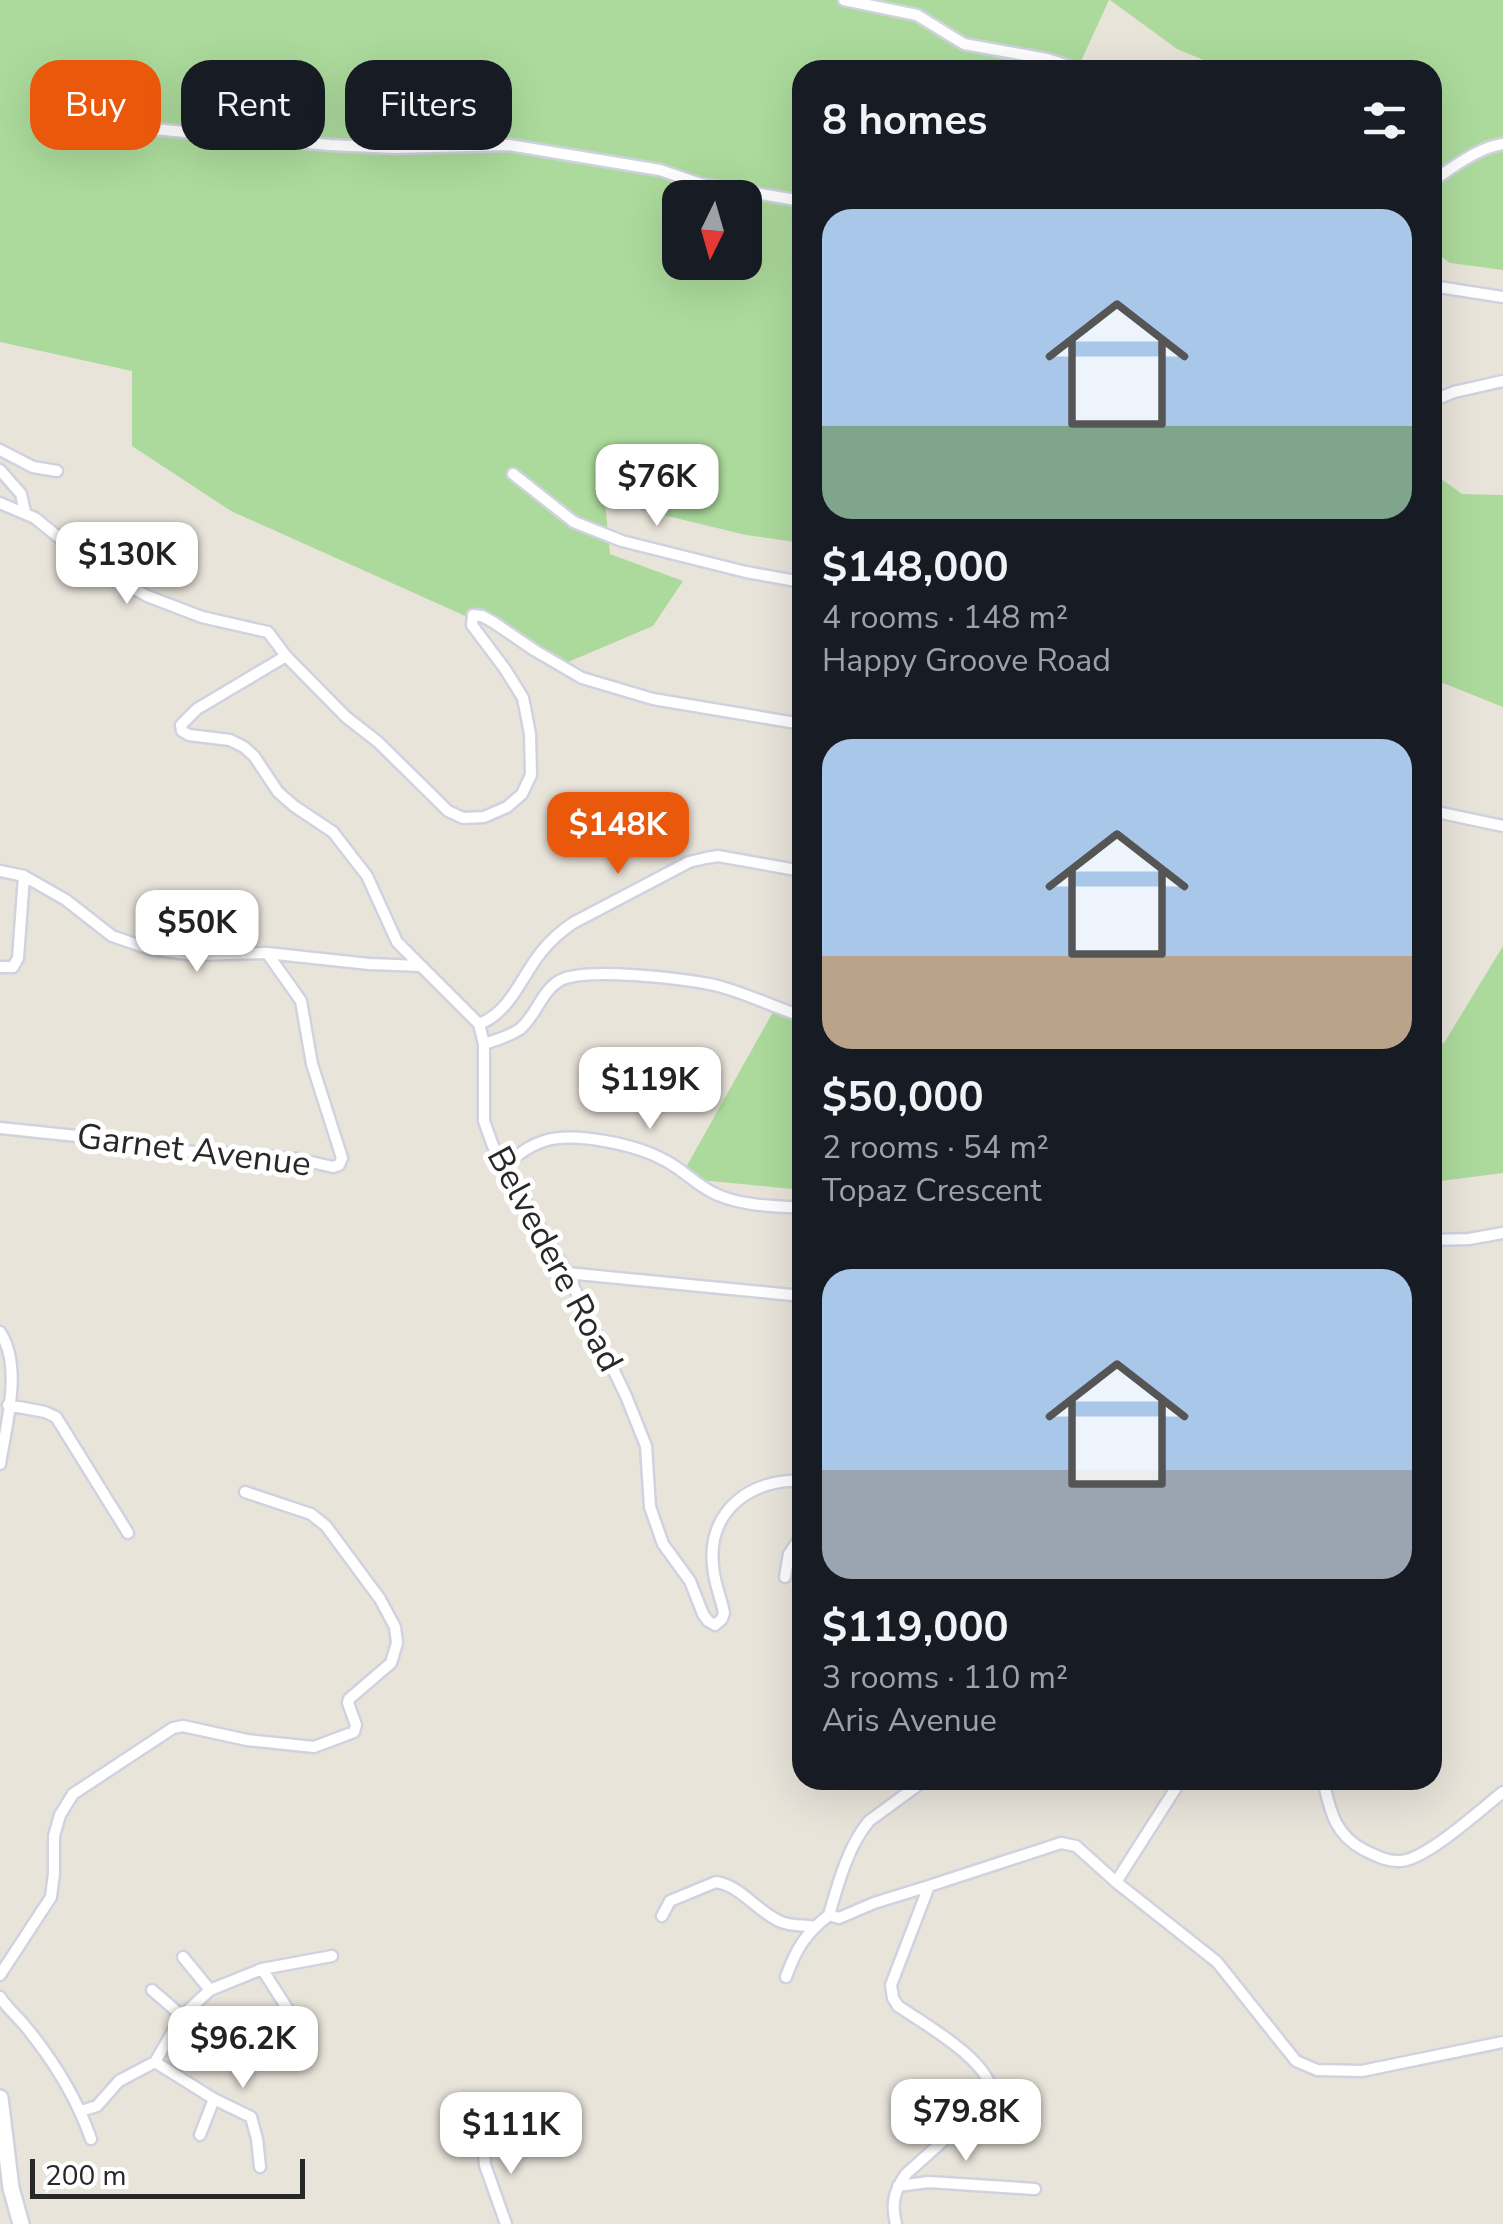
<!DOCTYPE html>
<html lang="en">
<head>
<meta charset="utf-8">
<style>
	:root { --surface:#171b24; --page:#20242c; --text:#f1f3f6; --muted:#9ea1a6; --accent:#ea580c }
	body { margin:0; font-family:"Nunito Sans",sans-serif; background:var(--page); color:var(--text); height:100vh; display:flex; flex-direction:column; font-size:38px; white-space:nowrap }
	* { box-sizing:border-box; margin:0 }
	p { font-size:32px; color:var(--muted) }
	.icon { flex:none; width:55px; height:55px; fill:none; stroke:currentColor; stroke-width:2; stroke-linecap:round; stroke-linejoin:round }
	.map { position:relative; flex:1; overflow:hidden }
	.panel { position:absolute; left:792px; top:60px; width:650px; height:1730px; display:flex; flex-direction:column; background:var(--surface); border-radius:30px; box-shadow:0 10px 40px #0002 }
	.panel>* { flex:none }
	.top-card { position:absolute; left:30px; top:60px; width:612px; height:90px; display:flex; gap:20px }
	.needle { width:65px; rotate:185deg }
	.controls { position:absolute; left:662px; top:180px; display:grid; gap:20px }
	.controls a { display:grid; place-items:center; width:100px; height:100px; border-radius:20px; background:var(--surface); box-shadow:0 10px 40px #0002; font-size:50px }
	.scale { position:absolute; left:30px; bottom:25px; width:275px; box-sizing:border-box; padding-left:10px; border:5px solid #282828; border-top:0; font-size:28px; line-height:35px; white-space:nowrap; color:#282828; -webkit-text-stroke:8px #fff; paint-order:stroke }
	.price { position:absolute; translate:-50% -85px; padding:0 22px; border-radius:20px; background:#fff; color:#222; font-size:32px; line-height:65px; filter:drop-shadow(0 2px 5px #0008) }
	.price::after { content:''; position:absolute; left:50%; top:60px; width:30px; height:22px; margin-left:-15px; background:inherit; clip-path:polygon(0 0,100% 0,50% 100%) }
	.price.selected { background:var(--accent); color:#fff }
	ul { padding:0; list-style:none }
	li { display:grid; align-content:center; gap:20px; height:530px; padding:0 30px }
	li span { display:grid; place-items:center; height:310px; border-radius:30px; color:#555 }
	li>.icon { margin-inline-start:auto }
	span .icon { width:180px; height:180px; fill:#fffc; stroke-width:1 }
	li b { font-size:42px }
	h2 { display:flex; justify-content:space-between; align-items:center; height:120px; padding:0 30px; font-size:42px }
	.chip { padding:0 35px; border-radius:30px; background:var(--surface); box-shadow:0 10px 40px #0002; font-size:35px; line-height:90px }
	.chip.selected { background:var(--accent); color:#fff }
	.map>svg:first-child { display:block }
	.green { fill:#acda9c; fill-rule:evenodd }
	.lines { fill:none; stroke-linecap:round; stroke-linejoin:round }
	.minor-casing { stroke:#d0d2df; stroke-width:15 }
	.secondary-casing { stroke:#d0d2df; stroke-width:20 }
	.minor { stroke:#fff; stroke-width:10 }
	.secondary { stroke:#fff; stroke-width:15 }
	.labels { text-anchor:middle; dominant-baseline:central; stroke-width:10; stroke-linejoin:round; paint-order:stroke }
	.street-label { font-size:35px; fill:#282828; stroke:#fff }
</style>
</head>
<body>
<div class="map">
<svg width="1503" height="2224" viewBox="0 0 1503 2224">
	<rect width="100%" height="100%" fill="#e9e4da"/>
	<path class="green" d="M 0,0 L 1109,0 L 1077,70 L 802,70 L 802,543 L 746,535 L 605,501 L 610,554 L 683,581 L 653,626 L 568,662 L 231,511 L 132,446 L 132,371 L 0,342 ZM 680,198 L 745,198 L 745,262 L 680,262 Z
		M 1110,0 L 1503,0 L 1503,270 L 1450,263 L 1433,251 L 1432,70 L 1228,70 L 1177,49 Z
		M 1433,473 L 1462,494 L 1503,495 L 1503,707 L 1433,679 Z
		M 1503,946 L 1503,1173 L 1433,1182 L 1433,1044 L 1444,1043 Z
		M 802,1006 L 802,1190 L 680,1178 L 773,1012 Z"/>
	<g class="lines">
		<g class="minor-casing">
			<path id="minor" d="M 844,0 L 917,15 L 964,44 L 1047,59 L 1069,66 L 1072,70
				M 153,129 L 330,145 L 394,148 L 509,145 L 660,170 L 701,184 L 802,201
				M 1432,181 C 1454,167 1477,148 1503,144
				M 1432,286 L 1503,297
				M 1432,401 L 1454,392 L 1503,381
				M 0,450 L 33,467 L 57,471
				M 0,470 L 21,494 L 25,512
				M 513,474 L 574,522 L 622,541 L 746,572 L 802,582
				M 0,503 L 35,518 L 94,566 L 147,596 L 202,617 L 268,632 L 286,656 L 346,717 L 378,742 L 448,811 L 463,818 L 484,817 L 507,807 L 522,794 L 531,775 L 530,734 L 523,698 L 505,669 L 472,625 L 473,615 L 482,616 L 493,622 L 534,650 L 582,678 L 653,699 L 802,724
				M 286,656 L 197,709 L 181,725 L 182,731 L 189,735 L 230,740 L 244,747 L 254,756 L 278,792 L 294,806 L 333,832 L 367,876 L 397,942 L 479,1024 L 484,1044 L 484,1121 L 493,1146 L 567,1273 L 626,1396 L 646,1446 L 650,1507 L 663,1544 L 690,1581 L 703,1614 L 708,1621 L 715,1625 L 722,1619 L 724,1613 C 721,1598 714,1582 713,1566 C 707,1511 751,1478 802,1481
				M 1432,811 L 1503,826
				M 0,871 L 24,876 L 66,900 L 112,936 L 150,949 L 194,955 L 267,953 L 369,964 L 421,966
				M 0,967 L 13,967 L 18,958 L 24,876
				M 479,1024 C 511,1012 522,975 542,951 C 551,940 561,931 573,923 L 689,862 L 706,858 L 718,856 L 802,871
				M 484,1044 C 496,1040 510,1036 520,1029 C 536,1016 541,992 559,981 C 583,966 685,979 714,985 C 744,992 773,1007 802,1016
				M 0,1128 L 96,1138 L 171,1151 L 229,1153 L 298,1159 L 333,1167 L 339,1165 L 342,1158 L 312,1064 L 301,1001 L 267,953
				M 505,1165 C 518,1155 528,1146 544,1141 C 575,1131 638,1145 666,1161 C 685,1171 698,1187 718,1195 C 743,1206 775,1206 802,1208
				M 1432,1240 L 1469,1239 L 1503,1233
				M 567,1273 L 802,1296
				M 0,1332 C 23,1366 6,1425 0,1464
				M 8,1405 L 45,1412 L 56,1417 L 128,1533
				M 785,1577 L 789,1554 L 802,1535
				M 1323,1780 C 1330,1810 1334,1834 1364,1850 C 1377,1856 1387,1862 1401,1861 C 1427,1859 1480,1810 1503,1792
				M 1116,1882 L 1181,1780
				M 929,1886 L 1061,1843 L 1076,1846 L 1116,1882 L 1217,1962 L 1296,2061 L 1317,2070 L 1362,2071 L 1503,2042
				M 662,1916 L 670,1901 L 716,1882 C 742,1886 757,1912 781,1922 C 791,1926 804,1925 815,1927
				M 183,1957 L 210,1990
				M 262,1969 L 287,2008
				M 0,1975 L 51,1897 L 54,1873 L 54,1836 L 60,1815 L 73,1794 L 173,1728 L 183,1726 L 247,1740 L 314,1747 L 354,1732 L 356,1725 L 348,1703 L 349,1699 L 391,1663 L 397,1643 L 395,1627 L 380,1599 L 326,1526 L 311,1514 L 245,1492
				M 786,1977 C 796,1949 805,1934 829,1915
				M 152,1990 L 182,2016
				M 0,1997 C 7,2008 18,2017 26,2027 C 53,2060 77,2099 91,2139
				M 155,2062 L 214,2099 L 251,2117 L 257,2139 L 260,2167
				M 81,2111 L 97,2106 L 119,2081 L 155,2062 L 182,2016 L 210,1990 L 262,1969 L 332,1956
				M 200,2135 L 214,2099
				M 483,2136 L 485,2165 L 506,2224
				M 898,2186 L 929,2182 L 1035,2189
				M 896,2224 C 891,2204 894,2191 906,2174 L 991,2098 C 998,2065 923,2023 898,2006 L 893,1998 L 891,1985 L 929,1886 L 874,1903 L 839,1918 L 829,1915 C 838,1884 848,1846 869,1821 L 925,1780"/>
		</g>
		<g class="secondary-casing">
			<path id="secondary" d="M 0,2098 L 11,2188 L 21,2224"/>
		</g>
		<use href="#minor" class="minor"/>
		<use href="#secondary" class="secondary"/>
	</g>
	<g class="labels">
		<g class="street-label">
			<text transform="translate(194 1150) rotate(7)">Garnet Avenue</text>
			<text transform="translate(555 1259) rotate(62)">Belvedere Road</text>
		</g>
	</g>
</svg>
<div class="controls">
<a><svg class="needle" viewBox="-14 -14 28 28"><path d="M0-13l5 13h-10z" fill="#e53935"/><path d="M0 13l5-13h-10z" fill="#9ea1a6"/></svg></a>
</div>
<div class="scale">200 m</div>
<b class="price" style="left:657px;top:529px">$76K</b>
<b class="price" style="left:127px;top:607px">$130K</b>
<b class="price selected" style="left:618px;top:877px">$148K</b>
<b class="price" style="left:197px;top:975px">$50K</b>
<b class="price" style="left:650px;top:1132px">$119K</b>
<b class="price" style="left:243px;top:2091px">$96.2K</b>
<b class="price" style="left:966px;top:2164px">$79.8K</b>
<b class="price" style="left:511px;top:2177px">$111K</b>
<div class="top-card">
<a class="chip selected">Buy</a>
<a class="chip">Rent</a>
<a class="chip">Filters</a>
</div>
<section class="panel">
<h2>8 homes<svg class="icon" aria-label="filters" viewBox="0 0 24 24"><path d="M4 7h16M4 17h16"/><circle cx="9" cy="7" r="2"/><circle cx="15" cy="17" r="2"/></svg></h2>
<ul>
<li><span style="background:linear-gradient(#a9c7e8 70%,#7fa58c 0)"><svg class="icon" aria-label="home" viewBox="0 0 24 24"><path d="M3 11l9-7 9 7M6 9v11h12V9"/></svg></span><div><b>$148,000</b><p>4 rooms · 148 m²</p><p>Happy Groove Road</p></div></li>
<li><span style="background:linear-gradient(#a9c7e8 70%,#b9a48a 0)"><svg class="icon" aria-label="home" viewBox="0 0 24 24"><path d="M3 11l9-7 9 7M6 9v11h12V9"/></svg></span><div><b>$50,000</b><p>2 rooms · 54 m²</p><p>Topaz Crescent</p></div></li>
<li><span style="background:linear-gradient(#a9c7e8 65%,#9aa5b1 0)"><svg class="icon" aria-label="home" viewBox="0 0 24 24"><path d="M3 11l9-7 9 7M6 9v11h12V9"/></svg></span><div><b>$119,000</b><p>3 rooms · 110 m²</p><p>Aris Avenue</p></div></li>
</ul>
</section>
</div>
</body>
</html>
